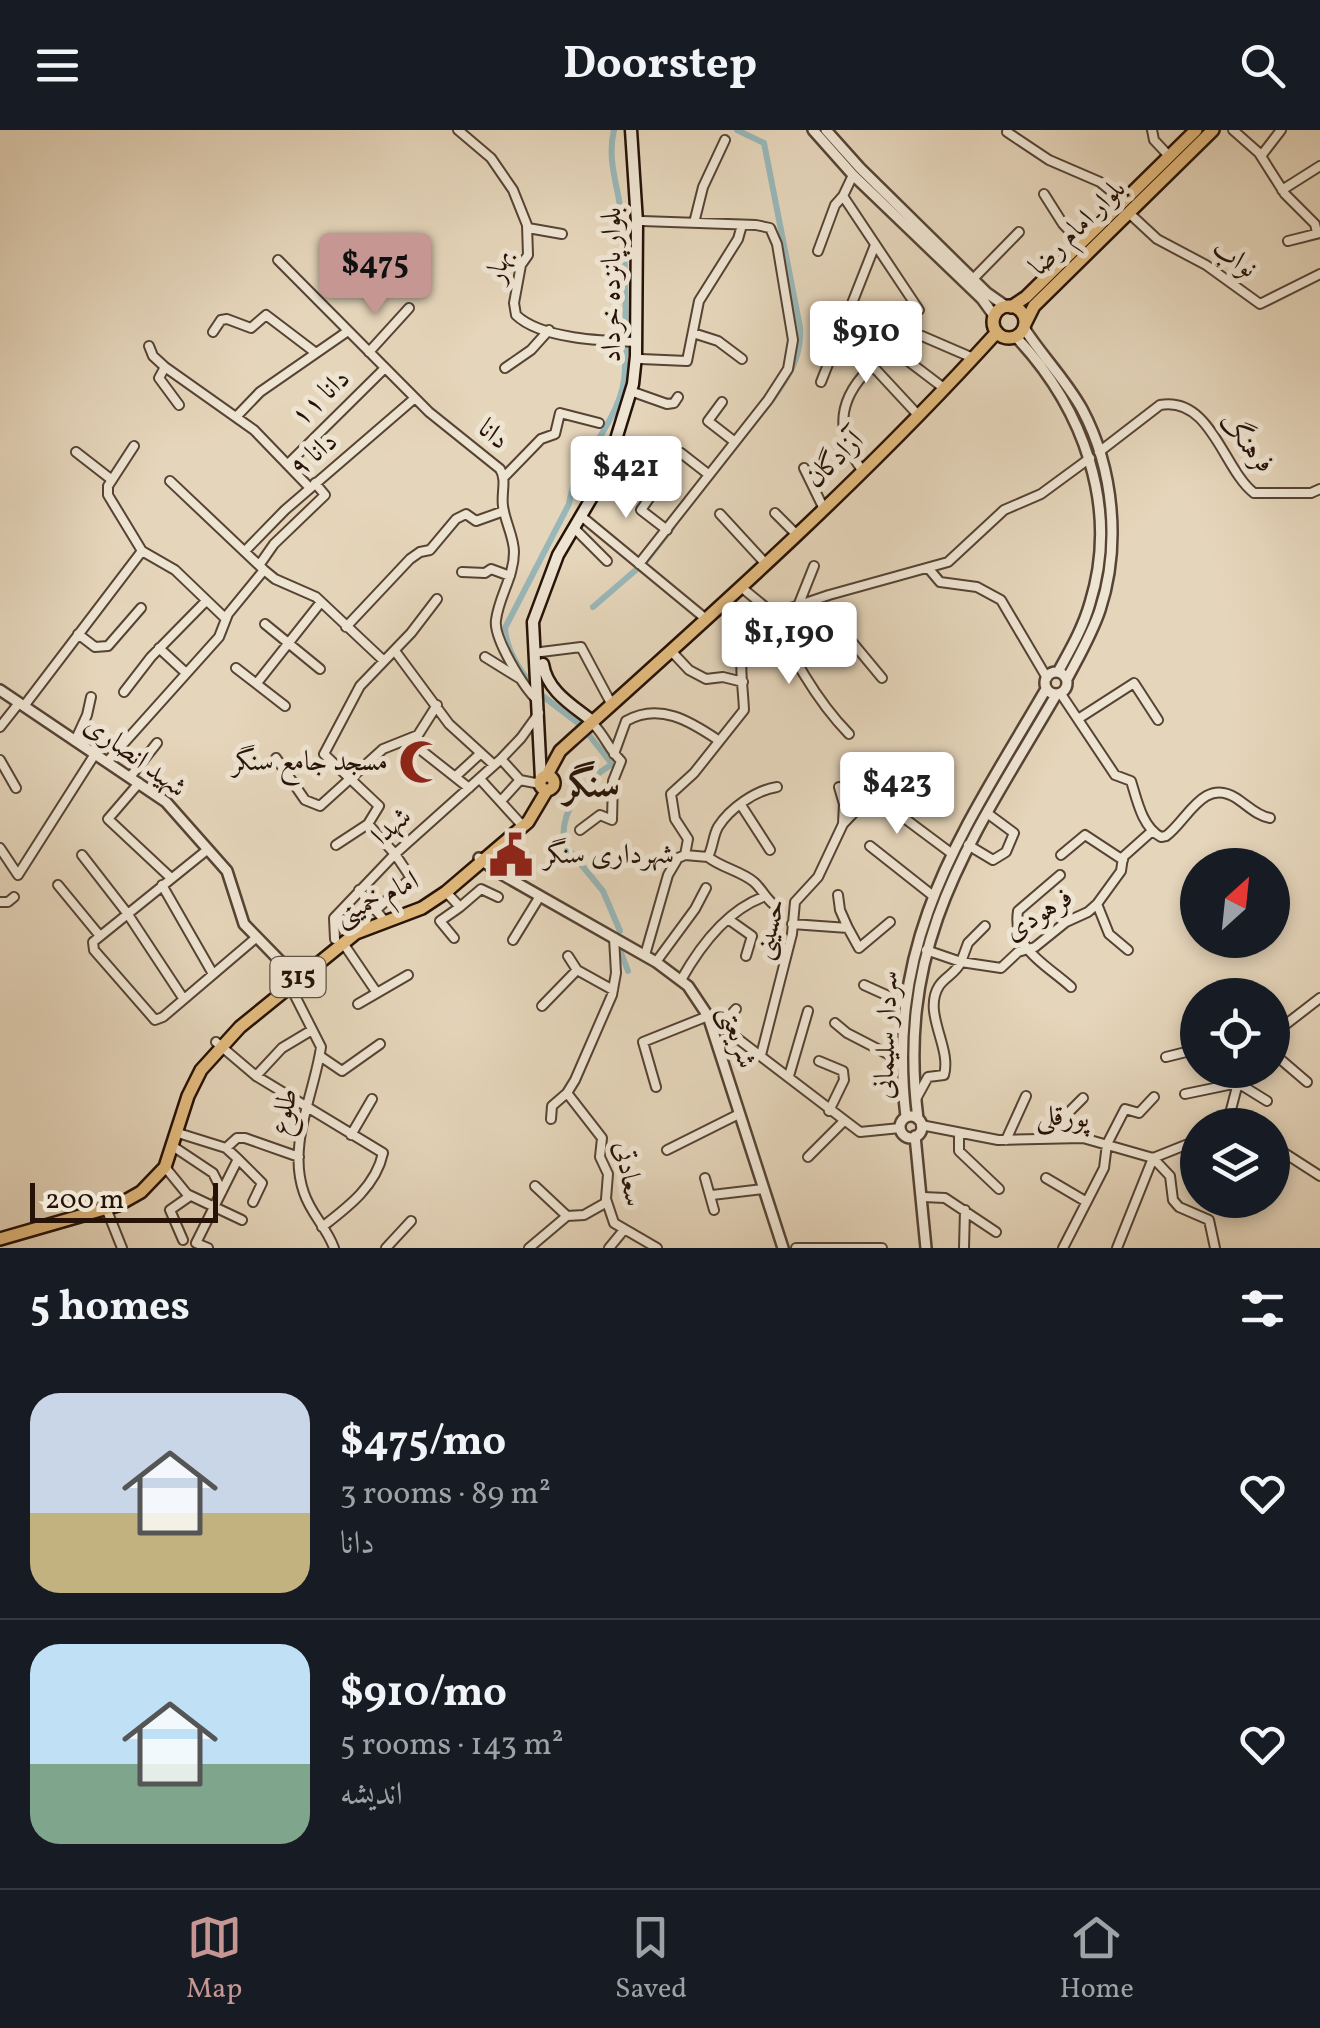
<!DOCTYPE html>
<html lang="en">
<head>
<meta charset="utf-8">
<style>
	:root { --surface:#171b24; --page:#242831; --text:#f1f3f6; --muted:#9ea1a6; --line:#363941; --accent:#c59692 }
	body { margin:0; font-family:Vollkorn,Amiri,serif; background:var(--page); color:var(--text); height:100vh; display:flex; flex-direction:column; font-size:38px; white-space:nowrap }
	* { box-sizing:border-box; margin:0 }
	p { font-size:32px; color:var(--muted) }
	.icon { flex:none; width:55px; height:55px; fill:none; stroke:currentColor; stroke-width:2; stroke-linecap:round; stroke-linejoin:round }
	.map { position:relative; height:1118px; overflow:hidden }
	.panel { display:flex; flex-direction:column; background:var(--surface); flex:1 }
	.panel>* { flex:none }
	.needle { width:65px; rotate:27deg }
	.tools { position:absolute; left:1180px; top:718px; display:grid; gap:20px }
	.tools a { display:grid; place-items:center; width:110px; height:110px; border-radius:50%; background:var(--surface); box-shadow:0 5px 15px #0003; font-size:50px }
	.scale { position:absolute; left:30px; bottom:25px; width:188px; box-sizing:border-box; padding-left:10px; border:5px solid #261207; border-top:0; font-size:28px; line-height:35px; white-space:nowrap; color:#261207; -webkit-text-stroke:8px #eee4d2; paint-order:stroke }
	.price { position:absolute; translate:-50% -85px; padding:0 22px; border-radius:10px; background:#fff; color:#222; font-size:32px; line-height:65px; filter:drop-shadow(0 2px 5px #0008) }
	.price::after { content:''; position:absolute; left:50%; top:60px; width:30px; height:22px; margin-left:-15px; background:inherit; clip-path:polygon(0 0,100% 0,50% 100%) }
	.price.current { background:var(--accent); color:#111 }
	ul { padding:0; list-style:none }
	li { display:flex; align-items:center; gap:30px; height:250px; padding:0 30px }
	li+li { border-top:2px solid var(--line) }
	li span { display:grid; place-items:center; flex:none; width:280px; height:200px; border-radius:30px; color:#555 }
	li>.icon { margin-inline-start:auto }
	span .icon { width:120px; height:120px; fill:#fffc; stroke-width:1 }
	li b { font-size:42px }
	h2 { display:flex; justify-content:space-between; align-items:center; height:120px; padding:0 30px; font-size:42px }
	header { display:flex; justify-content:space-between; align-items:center; height:130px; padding:0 30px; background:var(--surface); font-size:45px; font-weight:700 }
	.tab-bar { display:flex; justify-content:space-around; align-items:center; height:140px; border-top:2px solid var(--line); background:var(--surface); font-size:28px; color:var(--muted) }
	.tab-bar a { display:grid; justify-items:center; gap:5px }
	.tab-bar .current { color:var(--accent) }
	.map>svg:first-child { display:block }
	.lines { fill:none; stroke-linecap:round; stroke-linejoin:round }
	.canal { stroke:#98b7b8; stroke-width:6 }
	.minor-casing { stroke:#564334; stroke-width:12 }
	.tertiary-casing { stroke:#564334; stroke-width:14 }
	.secondary-casing { stroke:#261207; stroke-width:15 }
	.primary-casing { stroke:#261207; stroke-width:16 }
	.minor { stroke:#eee4d2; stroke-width:8 }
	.tertiary { stroke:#eee4d2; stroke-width:9 }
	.secondary { stroke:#eee4d2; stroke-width:10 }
	.primary { stroke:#e2ba7d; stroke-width:11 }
	.labels { text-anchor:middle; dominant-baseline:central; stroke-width:10; stroke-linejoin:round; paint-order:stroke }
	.shield { fill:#eee4d2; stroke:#625144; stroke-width:2.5 }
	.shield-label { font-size:25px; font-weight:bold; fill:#261207 }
	.street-label { font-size:28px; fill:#261207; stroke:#eee4d2 }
	.poi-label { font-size:28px; fill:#261207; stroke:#eee4d2; text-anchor:end }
	.district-label { font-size:38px; font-weight:bold; fill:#261207; stroke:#eee4d2 }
</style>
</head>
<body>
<header><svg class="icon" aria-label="menu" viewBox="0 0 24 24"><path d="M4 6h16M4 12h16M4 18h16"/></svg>Doorstep<svg class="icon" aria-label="search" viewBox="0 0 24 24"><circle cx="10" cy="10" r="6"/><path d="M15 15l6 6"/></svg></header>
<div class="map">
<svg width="1320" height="1118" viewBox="0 0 1320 1118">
	<rect width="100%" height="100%" fill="#e5d5ba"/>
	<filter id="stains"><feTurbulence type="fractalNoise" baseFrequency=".002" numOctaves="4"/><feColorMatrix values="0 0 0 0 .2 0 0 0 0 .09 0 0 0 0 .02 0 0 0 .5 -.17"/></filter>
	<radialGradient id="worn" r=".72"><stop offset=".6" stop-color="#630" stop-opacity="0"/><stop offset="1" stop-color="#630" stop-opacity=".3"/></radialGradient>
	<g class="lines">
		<path class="canal" d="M 737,0 L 764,13 L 800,197 C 802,227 789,246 772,270
			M 646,431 L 672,398
			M 593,477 L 637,439
			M 534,557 C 520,542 506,519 505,498 L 569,374 C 576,326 624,291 625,239 C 626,195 626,136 622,92 C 620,59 606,33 614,0
			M 544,567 L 578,593
			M 589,605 L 612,634 C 585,651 559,679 564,714 L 603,761 L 620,801
			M 620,820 L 628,841"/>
		<g class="minor-casing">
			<path id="minor" d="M 458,0 L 491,28 L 513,60 L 527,95 L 528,125 L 521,135 L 514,173 L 516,185 C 541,209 603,211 636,212
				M 1152,0 L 1154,10 L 1169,26
				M 1233,0 L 1259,23 L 1285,64 L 1315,94 L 1317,103
				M 1007,2 L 1049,30 L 1100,52 L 1123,71
				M 1261,26 L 1281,0
				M 1282,60 L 1320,36
				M 1044,64 L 1063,94 L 1081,113
				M 843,66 L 919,180
				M 1129,83 L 1157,109 L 1206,135 L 1260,174 L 1320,144
				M 694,93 L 703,57 L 725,10
				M 528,98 L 562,104
				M 1288,111 L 1320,103
				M 818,121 L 835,75 L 843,66 L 853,45
				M 278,130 L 429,282 L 500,339 C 507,350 501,363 503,376 C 505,392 514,407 514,422 C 514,447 499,466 496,490 C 493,508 524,558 538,571
				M 973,149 L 1019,102
				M 850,178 L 899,224 L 945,259
				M 213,202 L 221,190 L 227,189 L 251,198 L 266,185 L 316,223
				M 841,202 L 918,285
				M 693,203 L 718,211 L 742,229
				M 922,206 L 973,228
				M 149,216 L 153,226 L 165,237 L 254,300 L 310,358
				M 369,222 L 409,178
				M 641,229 L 687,231 L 699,171 L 738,109 L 742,95
				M 165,237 L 159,248 L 179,275
				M 505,238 L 531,220 L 549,200
				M 821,252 L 875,115
				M 636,263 L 667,274 L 674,273 L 678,267
				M 722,272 L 708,291 L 735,312
				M 236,287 L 260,262 L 348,201
				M 134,316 L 108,356 L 108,365 L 142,421 L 175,440 L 226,489
				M 76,322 L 112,350
				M 1099,322 L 1160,275 C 1211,266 1223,339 1254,363 L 1311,363 L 1320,359
				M 681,323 L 708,344
				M 289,333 L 385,238
				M 614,335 L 664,340
				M 804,338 L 823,377
				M 862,340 C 835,304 837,271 869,239
				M 505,346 L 541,309 L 555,304 L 560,283 L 599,293
				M 170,351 L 264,440 L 275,449 L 316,467 L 384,531
				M 650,367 L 641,380 L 667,400
				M 775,383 L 796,404
				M 720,384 L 765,433
				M 586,390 L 706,489
				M 578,402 L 607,431
				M 245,421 L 285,380 L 415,268
				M 260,434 L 274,414 L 325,365 L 315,353
				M 639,434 L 768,270 L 788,239 L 793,210 L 777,114 L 770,98 L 756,95 L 642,91
				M 929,439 L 940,452 L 977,457 L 1001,470 L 1047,548
				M 462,442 L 485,443 L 491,439 L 510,446
				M 741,457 L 770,481 L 782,481 L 829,465 L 948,432 L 1004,380 L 1041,364 L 1090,328
				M 798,476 L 814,436
				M 793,479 C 809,492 818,501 838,495 L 882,548
				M 265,494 L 320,539
				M 346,497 L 410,429 L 420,422 L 430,420 L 456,389 L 466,384 L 476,391 L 504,381
				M 78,504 L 95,517 L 108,516 L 141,478
				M 159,518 L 186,543
				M 395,521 L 449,594 L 494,635
				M 541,522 L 581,517 L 612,575
				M 674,524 L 689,540 L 706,549 L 723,547 L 743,552
				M 485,527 L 519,548
				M 236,538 L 285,576
				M 257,553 L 321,472
				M 124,562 L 151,527 L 206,471
				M 1061,564 L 1115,645 L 1131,651 C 1137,670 1142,697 1161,707 L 1166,706 C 1187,691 1203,647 1236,668 C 1247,675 1257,686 1270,688
				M 24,576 L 142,421
				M 1078,589 L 1134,553 L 1158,590
				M 0,597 L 19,573
				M 75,611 L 87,585 L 91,567
				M 417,617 L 469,658
				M 614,624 L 626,591 C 659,572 690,591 718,610
				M 276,628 L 305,670 L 320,676 L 383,619 L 418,605 L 437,575
				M 501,629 L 520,650
				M 0,630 L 16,658
				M 107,632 L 219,507 L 228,484 L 264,440
				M 456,646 L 481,623
				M 130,647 L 157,613
				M 480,649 L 520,693
				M 139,653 L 108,689 L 171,748
				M 839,657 L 844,674 L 843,694
				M 501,671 L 520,650 L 540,654
				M 741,675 L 770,720
				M 368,694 L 395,724 L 411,748 L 377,779
				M 580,700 L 600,685 L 612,690 L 613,651 L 621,631 C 608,618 605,606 594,595
				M 336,715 L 368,694 L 379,676 L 324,624 L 360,556 L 411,503 L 437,469
				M 968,715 L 993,730 L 1006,722 L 1014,703 L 987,683
				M 870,716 L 932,765
				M 0,718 L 18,745 L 95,624
				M 207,720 L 93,812 L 94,820 L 155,890 L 163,887 L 257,807
				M 82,725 L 127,783 L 183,868
				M 685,725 L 688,709 L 675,689 L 671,664 L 694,643 L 744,580 C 742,537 732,510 770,481 C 792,525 814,568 849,604
				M 685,725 L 708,727 C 713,717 713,706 718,697 C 730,678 756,660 777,657
				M 1061,725 L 1085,705 L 1123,730
				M 708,727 C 722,738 741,741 754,752 C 763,760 766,770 777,777
				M 1060,745 L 1018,781 C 1012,820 1046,834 1071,857
				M 58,755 L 100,806
				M 162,755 L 213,844
				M 359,760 L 384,790
				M 446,762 L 460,777 L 481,759 L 498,767
				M 838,765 L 840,780 L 848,798
				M 0,772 L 8,772 L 14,767
				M 1097,774 L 1109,804 L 1128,820
				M 728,789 L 752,806 L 746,826
				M 792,794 L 848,798 L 859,818 L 890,792
				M 454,808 L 440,791 L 460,777
				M 335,809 L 334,788 L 395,724 L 501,629 L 521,608 L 539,583
				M 513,810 L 540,766
				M 343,813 L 377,863
				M 926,820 L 961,832 L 968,813 L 985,796
				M 645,825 L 668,745 L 678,728 L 685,725
				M 568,826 L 577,840 L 613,860
				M 656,832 L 695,779 L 706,758
				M 681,850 C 700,816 726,781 763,767
				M 289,854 L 321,917 C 314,965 287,1015 304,1063 C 311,1084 327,1098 334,1118
				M 864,855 L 906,874
				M 358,874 L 408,845
				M 542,876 L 577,840
				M 716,891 L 728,888 L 736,879
				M 835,893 L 847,903 L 903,932
				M 1272,905 L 1320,868
				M 216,912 L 256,946 L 383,1023 C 376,1056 348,1077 322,1097
				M 1272,922 L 1307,952
				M 761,925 L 792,804 L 795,772 L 818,747 L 843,694 L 863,673 L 876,667 L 951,723
				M 320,926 L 342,941 L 380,914
				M 1166,927 L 1198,919
				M 819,931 L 843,941 L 844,950 L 829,981
				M 256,946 L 282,918 L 312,900
				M 789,946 L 808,881
				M 656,957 L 643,912 L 708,886 L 860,1002 L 900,998
				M 567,963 L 602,1008 L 600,1027 L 608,1044 L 606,1069 L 614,1093 L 657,1118
				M 1185,964 L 1238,953 L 1267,971
				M 916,969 L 928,947 L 944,945 C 952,917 922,883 939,856 C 945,847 956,843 961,832 L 1001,838 L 1018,822 L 1035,817 L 1066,792 L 1088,782 L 1097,774 L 1121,741 L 1123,727 L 1151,702
				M 551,989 L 552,976 L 567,963 L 575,950 L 612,865 L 616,843 L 614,808
				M 921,995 L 998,1010 L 1083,1008 L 1153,1028 L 1198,1010
				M 1227,995 L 1239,949 L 1246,940
				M 178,1003 L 226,1018 L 238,1029 L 196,1113 L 208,1118
				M 959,1004 L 959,1021 L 999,1059
				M 351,1005 L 372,969
				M 1058,1008 L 1068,983 L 1083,968
				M 1006,1010 L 1026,966
				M 1272,1015 L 1320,1046
				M 174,1017 L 213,1043 L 222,1061
				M 226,1018 L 237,1008 L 245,1008 L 299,1027
				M 667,1020 L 739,984
				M 808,1027 L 843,992
				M 238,1029 L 262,1053 L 253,1072
				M 165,1037 L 187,1064 L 242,1090
				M 705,1048 L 714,1080
				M 1046,1048 L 1085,1071
				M 535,1056 L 567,1086
				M 712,1065 L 763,1059
				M 923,1067 L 945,1068 L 996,1102
				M 106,1078 L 122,1118
				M 183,1110 L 170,1080 L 190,1066
				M 386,1118 L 411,1091
				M 529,1118 L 567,1086 L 584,1085 L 607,1072
				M 609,1118 L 623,1101
				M 796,1118 L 882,1118
				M 964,1118 L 965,1080
				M 1063,1118 L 1104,1038 L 1107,1014 L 1125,979 L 1139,983 L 1154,967
				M 1117,1118 L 1153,1028 L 1170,1046 L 1173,1070 L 1179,1077 L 1209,1090 L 1215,1118"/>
		</g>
		<g class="tertiary-casing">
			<path id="tertiary" d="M 813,0 L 853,45 L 982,169 L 995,187
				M 826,0 L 860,38 L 987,163 L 1007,177
				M 1024,198 C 1042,226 1066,250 1082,279 C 1114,339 1121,416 1100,480 C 1092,504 1079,526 1067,549
				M 1016,207 C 1083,278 1120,377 1090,473 C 1083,498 1070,520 1058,542
				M1045 553a11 11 0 1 1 22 0a11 11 0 1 1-22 0Z
				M 0,560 L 166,672 L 227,741 L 244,794 L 281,832 L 286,848
				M 496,720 L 497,729 L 508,745
				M 479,728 L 496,741 L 656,832 L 688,856 L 708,886 L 783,1118
				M900 997a11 11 0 1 1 22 0a11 11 0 1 1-22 0Z
				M 906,987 C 885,807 961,705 1046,559
				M 918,989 C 895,810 971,711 1056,565
				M 915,1006 L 926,1118"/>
		</g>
		<g class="secondary-casing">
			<path id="secondary" d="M 543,534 C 547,561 572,575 592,591
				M 541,649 L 533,492 L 558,425 L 605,345 L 633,254 L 636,226 L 637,92 L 631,0"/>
		</g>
		<g class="primary-casing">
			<path id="primary" d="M993 192a16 16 0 1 1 32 0a16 16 0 1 1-32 0Z
				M 1011,177 L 1026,167 L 1196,0
				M 1025,194 L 1034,176 L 1213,0
				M 547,645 L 560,621 L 571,611 C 717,480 865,348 997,202
				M540 653a7 7 0 1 1 14 0a7 7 0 1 1-14 0Z
				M 0,1109 L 118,1075 L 141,1062 L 165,1037 L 188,966 L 201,940 L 240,897 L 356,803 L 422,778 L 446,762 L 528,692 L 547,660"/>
		</g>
		<use href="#minor" class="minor"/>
		<use href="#tertiary" class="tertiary"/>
		<use href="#secondary" class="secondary"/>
		<use href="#primary" class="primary"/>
	</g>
	<defs>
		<g id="mosque-bare" transform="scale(3.45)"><path d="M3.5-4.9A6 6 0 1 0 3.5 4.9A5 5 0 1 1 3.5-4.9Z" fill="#8f2418" stroke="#eee4d2" stroke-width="2.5" paint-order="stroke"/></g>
		<g id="civic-bare" transform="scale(3.45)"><path d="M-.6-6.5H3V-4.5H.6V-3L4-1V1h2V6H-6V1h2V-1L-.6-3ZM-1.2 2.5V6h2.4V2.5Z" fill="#8f2418" stroke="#eee4d2" stroke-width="2.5" paint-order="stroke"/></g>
	</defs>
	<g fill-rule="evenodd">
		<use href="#mosque-bare" x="421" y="632"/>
		<use href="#civic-bare" x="511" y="725"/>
	</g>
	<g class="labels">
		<rect class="shield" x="270.5" y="827" width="55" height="40" rx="8"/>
		<g class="shield-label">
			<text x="298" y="847">315</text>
		</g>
		<g class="street-label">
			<text transform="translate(1078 98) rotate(-45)">بلوار امام رضا</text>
			<text transform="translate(1234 129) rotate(34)">نواب</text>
			<text transform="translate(499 137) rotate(-77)">بهار</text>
			<text transform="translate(612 155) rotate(-90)">بلوار پانزده خرداد</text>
			<text transform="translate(321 268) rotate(-43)">دانا ۱۱</text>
			<text transform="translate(493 305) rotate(39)">دانا</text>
			<text transform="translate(1246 313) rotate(50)">فرهنگ</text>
			<text transform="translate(314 325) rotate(-40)">دانا ۹</text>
			<text transform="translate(835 330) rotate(-44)">آزادگان</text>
			<text transform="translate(135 627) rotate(36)">شهید انصاری</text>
			<text transform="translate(392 697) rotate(-42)">شهدا</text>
			<text transform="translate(377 769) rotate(-26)">امام خمینی</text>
			<text transform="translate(1039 785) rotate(-32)">فرهودی</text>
			<text transform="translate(770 799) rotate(-75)">حسینی</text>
			<text transform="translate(887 905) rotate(-88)">سردار سلیمانی</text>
			<text transform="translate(737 907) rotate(71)">شریعتی</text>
			<text transform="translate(285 982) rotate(-78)">طلوع</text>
			<text transform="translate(1063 988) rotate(3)">پورقلی</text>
			<text transform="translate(628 1044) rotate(80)">سعادتی</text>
		</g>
		<g class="poi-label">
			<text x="388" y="632">مسجد جامع سنگر</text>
			<text x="544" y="725" text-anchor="start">شهرداری سنگر</text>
		</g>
		<g class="district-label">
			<text x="592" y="656">سنگر</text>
		</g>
	</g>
	<rect width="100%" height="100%" filter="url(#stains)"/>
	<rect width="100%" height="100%" fill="url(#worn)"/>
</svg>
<div class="tools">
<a><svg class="needle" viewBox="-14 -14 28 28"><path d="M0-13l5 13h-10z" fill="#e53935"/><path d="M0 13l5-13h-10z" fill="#9ea1a6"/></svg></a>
<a><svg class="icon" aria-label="locate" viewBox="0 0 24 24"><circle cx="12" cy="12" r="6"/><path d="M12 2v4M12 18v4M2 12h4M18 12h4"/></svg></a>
<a><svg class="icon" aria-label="layers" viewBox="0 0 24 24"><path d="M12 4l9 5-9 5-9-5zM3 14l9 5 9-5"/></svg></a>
</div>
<div class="scale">200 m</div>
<b class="price current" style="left:375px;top:188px">$475</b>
<b class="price" style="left:866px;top:256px">$910</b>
<b class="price" style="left:626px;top:391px">$421</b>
<b class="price" style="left:789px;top:557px">$1,190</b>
<b class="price" style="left:897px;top:707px">$423</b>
</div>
<section class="panel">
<h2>5 homes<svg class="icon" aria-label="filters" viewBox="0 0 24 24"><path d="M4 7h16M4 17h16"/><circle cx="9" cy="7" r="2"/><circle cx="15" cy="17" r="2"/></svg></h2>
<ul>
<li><span style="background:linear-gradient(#c9d6e8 60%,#c2b280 0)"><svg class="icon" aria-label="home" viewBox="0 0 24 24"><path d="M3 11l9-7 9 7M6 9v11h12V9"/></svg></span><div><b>$475/mo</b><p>3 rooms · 89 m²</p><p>دانا</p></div><svg class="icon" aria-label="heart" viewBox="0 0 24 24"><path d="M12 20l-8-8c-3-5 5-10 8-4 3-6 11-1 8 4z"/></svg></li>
<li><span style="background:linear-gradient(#bfe0f5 60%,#7fa58c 0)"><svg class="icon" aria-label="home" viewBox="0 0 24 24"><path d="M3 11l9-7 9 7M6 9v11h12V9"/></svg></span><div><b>$910/mo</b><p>5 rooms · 143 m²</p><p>اندیشه</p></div><svg class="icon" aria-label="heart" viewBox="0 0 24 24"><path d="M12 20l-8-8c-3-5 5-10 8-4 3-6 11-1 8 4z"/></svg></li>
</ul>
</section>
<nav class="tab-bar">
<a class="current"><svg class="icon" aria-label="map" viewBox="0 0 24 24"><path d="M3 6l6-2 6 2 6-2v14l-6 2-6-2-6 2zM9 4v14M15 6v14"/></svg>Map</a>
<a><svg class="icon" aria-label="saved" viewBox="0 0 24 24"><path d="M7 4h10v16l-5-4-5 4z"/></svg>Saved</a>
<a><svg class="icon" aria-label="home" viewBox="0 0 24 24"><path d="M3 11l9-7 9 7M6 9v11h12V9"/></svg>Home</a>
</nav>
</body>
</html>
